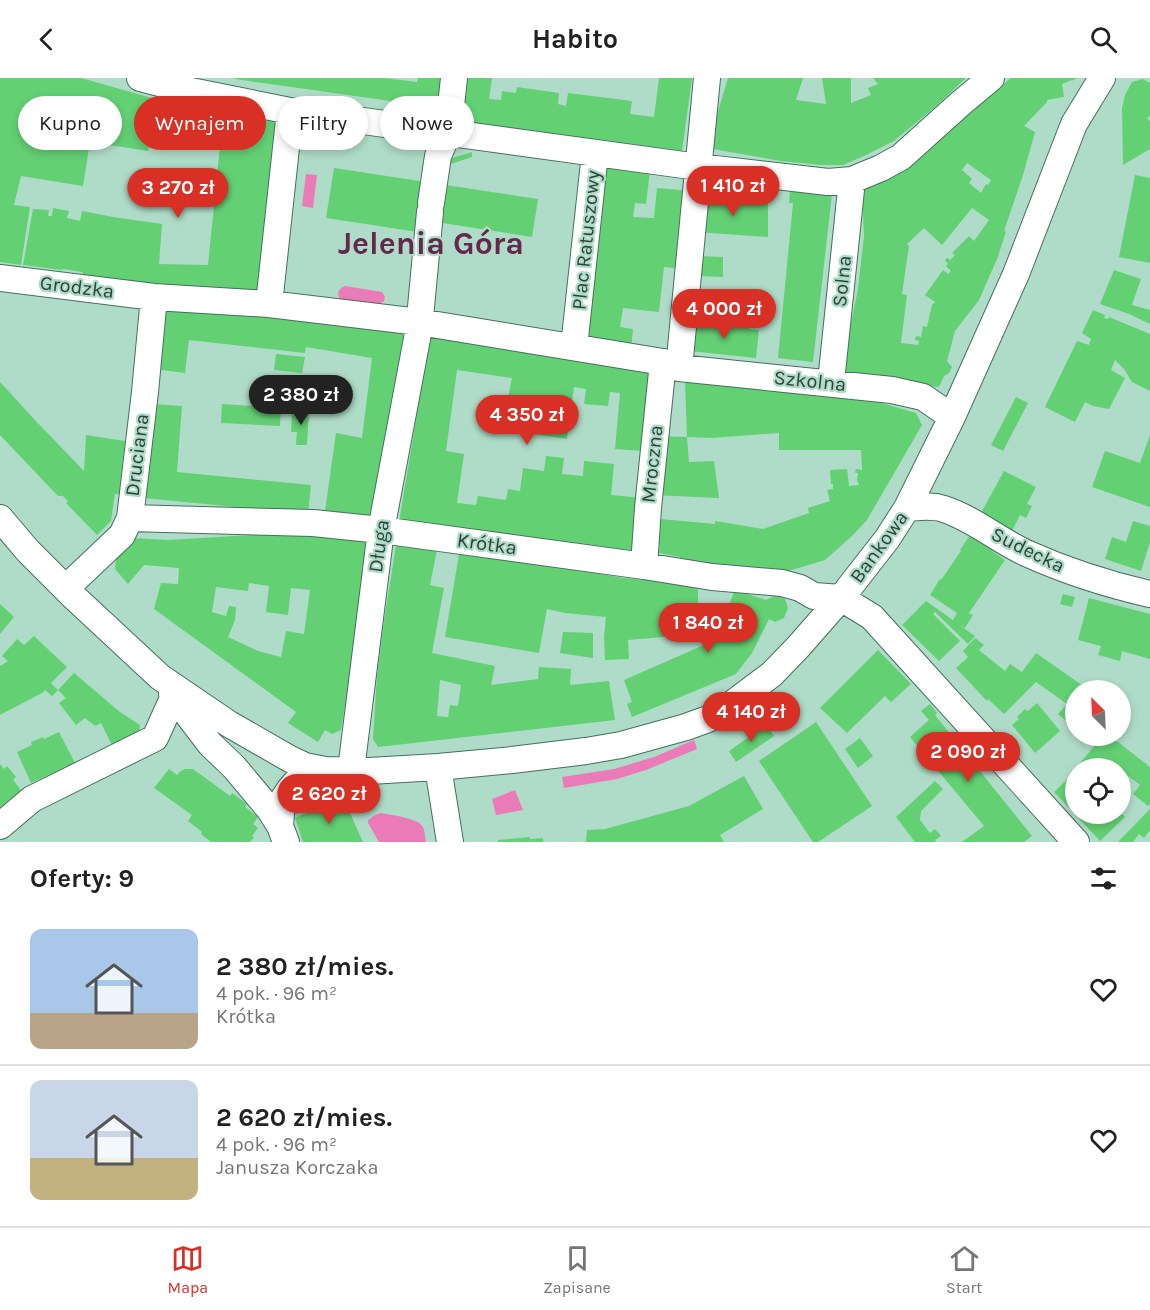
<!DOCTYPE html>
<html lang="pl">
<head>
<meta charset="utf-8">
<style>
	:root { --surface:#fff; --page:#f2f2f2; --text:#222; --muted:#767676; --line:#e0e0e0; --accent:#d93025 }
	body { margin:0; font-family:Karla,sans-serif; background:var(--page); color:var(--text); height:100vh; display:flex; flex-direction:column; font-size:22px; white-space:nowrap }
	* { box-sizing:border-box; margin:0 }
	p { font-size:20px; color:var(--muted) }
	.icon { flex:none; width:33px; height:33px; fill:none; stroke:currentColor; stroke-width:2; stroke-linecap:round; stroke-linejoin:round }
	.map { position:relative; height:764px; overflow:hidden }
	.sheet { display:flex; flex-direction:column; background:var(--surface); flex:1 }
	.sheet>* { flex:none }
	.top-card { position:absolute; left:18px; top:18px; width:600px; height:54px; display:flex; gap:12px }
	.needle { width:39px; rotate:336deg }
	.tools { position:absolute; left:1065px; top:602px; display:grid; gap:12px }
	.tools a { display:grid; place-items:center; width:66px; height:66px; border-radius:50%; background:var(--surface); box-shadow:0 3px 9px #0003; font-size:30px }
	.price { position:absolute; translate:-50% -51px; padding:0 14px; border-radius:21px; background:var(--accent); color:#fff; font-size:20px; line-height:39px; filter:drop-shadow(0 2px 3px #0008) }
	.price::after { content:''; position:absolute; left:50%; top:36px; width:18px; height:14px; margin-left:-9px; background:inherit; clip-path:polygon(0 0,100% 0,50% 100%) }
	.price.selected { background:#222; color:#fff }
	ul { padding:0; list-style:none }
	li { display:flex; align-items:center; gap:18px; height:150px; padding:0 30px }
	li+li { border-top:2px solid var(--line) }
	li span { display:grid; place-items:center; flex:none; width:168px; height:120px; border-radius:12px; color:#555 }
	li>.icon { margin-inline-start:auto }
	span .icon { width:72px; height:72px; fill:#fffc; stroke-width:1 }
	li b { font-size:26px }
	h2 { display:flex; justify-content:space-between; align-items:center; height:72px; padding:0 30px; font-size:26px }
	.tag { padding:0 21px; border-radius:27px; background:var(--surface); box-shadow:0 3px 9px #0003; font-size:21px; line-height:54px }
	.tag.selected { background:var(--accent); color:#fff }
	header { display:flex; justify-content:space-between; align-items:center; height:78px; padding:0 30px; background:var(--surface); font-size:27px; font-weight:700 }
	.tabs { display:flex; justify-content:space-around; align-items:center; height:84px; border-top:2px solid var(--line); background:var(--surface); font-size:16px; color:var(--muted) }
	.tabs a { display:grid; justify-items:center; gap:3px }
	.tabs .selected { color:var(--accent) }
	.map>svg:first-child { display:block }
	.green { fill:#eb7ab9 }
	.building { fill:#63d074; fill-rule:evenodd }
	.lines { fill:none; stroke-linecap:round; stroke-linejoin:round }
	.minor-casing { stroke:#456f5e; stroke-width:28 }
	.minor { stroke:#fff; stroke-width:26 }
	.labels { text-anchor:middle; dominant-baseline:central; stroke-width:4.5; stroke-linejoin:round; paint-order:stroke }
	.street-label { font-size:20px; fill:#2f413a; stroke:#afdcc8 }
	.town-label { font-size:32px; font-weight:bold; fill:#65274b; stroke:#afdcc8 }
</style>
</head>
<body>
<header><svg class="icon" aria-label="back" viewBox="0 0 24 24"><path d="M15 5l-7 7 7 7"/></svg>Habito<svg class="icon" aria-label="search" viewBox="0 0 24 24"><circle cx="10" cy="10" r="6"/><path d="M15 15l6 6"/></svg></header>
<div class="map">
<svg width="1150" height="764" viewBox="0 0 1150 764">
	<rect width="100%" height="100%" fill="#afdcc8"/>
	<path class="green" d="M 306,96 L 317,97 L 313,130 L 302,128 Z
		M 345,208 L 382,214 L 385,219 L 384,223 L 379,226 L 341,222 C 336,216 338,211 345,208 Z
		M 694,662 L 697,671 L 646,692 L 617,701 L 564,710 L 562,699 L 614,691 L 654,679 Z
		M 515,712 L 523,732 L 496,737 L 492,721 Z
		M 381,735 C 390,737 419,740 423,749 C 425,753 425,760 426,764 L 379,764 L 368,745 L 368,742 L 375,737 Z"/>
	<path class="building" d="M 0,0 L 81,0 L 159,22 L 148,73 L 90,64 L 83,108 L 21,98 L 14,127 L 30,129 L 21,187 L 0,184 Z
		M 235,0 L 384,0 L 417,4 L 418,0 L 443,0 L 440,30 L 235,1 Z
		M 461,0 L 492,0 L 489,21 L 501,22 L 502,13 L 516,15 L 517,9 L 559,15 L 558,26 L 566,28 L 568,15 L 632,23 L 630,36 L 654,39 L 659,0 L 692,0 L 682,73 L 456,44 Z
		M 728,0 L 803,0 L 796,22 L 826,26 L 822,0 L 851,0 L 851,25 L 871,17 L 868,10 L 878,6 L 873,0 L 966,0 L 935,29 L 894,63 L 864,78 L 843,87 L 821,87 L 781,83 L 707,70 Z
		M 1011,0 L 1078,0 L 1062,6 L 1064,19 L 1047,22 L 1047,24 L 1024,48 L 1035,54 L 1023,97 L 1004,153 L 1006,154 L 997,181 L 979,222 L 955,253 L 947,283 L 952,289 L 949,295 L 944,298 L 939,309 L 847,297 L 842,290 L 858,211 L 864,158 L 862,113 L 864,109 L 932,66 ZM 967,85 L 991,102 L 988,107 L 986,106 L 981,115 L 969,105 L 972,101 L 962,92 ZM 972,130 L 989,142 L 974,163 L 969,158 L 952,175 L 955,177 L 950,182 L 947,180 L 945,182 L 948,186 L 946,188 L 951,193 L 948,196 L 943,192 L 925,217 L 935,224 L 932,227 L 927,249 L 923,248 L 921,259 L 916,258 L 915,262 L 919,263 L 918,267 L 901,265 L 907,217 L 902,216 L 909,168 L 907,166 L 924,150 L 942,167 Z
		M 1143,1 L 1150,5 L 1150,38 L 1147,40 L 1150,44 L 1150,71 L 1123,87 L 1122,30 L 1125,17 L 1132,4 Z
		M 160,21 L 279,45 L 261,216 L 156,207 L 83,197 L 82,194 L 63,191 L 62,192 L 23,187 L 33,131 L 49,132 L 48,138 L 52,138 L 53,130 L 69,133 L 67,140 L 80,143 L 82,133 L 113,139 L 162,146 L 159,186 L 208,187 L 221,58 L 193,53 L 194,45 L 157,38 Z
		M 472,74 L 472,79 L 445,88 L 449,81 Z
		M 601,88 L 650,93 L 646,126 L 635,125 L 633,139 L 654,140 L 657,110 L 692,113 L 683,191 L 664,189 L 659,234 L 623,230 L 620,249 L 633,251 L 631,271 L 580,264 Z
		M 334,90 L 538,121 L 532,159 L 436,144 L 418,154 L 326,140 Z
		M 1135,97 L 1150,100 L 1150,185 L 1119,179 Z
		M 790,112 L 832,116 L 813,284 L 778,280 L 793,125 L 789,125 Z
		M 698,120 L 768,123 L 768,159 L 696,154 Z
		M 700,178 L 723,179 L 723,199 L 699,198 Z
		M 1114,192 L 1141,201 L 1132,227 L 1150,232 L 1150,246 L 1129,236 L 1100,226 Z
		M 161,223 L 406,247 L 375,441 L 324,440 L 336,355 L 362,360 L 372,280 L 306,269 L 305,275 L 189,262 L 185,295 L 154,291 Z
		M 1093,232 L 1105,237 L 1104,240 L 1108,241 L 1109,239 L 1150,256 L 1150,313 L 1132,304 L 1124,291 L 1115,282 L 1111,292 L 1125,300 L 1109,331 L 1093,328 L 1085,324 L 1075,344 L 1045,329 L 1077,263 L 1089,267 L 1091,261 L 1082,255 Z
		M 702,241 L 711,241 L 710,247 L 741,250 L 741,244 L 750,245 L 749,251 L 759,252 L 756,280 L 690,273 L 692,245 L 701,245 Z
		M 431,251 L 651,290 L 644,373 L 615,371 L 620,315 L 610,314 L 608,328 L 584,326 L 586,311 L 574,309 L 567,361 L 502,351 L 512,300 L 457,292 L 446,373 L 464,376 L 457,425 L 476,427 L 478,418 L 506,422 L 508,411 L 520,413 L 523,390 L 544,393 L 546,378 L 564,380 L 562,396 L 583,398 L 584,383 L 614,386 L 611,417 L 643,420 L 636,476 L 399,444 Z
		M 276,276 L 305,279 L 302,295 L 274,292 Z
		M 685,303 L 868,321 L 916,335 L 922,347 L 867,442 L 851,459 L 825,482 L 775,497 L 702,486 L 702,484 L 692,483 L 692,484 L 679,483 L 680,479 L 659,475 L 660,467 L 657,467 L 661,441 L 715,446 L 715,443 L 763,451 L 809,435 L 808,430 L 830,423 L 827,412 L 833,411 L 833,406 L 831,406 L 830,392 L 847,391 L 849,408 L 859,407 L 857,402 L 858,395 L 855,395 L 856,391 L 862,392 L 861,372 L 779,372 L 779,355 L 712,360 L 687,359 Z
		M 0,304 L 33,340 L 84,393 L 86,357 L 125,363 L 119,416 L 115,416 L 111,443 L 97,457 L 66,425 L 68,423 L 63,418 L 58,418 L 0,357 Z
		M 1016,319 L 1028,325 L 1003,373 L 991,367 Z
		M 153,326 L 182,328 L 177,394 L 311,407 L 308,436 L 144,420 Z
		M 222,326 L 281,330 L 280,348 L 221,345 Z
		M 292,333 L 309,333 L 307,367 L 296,367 L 297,354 L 291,354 Z
		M 1150,357 L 1150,429 L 1092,409 L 1105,373 L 1140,385 Z
		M 656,358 L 687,359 L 689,384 L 714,383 L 719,420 L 652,417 Z
		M 1004,393 L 1036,409 L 1027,426 L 1032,428 L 1026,440 L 1020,437 L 1012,453 L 981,435 Z
		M 1133,443 L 1150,448 L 1150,464 L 1141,493 L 1105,481 L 1112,459 L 1126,464 Z
		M 283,455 L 372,457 L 341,652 L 332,656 L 325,652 L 318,664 L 288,645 L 296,634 L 154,531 L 161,505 L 178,506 L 179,490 L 144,487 L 128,506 L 115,491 L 116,481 L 133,460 L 167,462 ZM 249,505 L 269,508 L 266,534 L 288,537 L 291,510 L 310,512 L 304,556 L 286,553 L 281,579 L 258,573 L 228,559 L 235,542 L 236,529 L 229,528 L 226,538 L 212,534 L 216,509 L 248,513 Z
		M 970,457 L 1005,482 L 969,535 L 973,537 L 965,550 L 958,546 L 975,558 L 968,566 L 935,534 L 933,536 L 960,563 L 939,583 L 902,547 L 926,523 L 953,542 L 957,535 L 930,517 L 940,501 L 941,502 L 961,473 L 960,472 Z
		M 397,461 L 438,467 L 430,507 L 444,510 L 432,575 L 495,588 L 491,607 L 538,601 L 539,589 L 571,591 L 570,607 L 609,603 L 615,642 L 378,669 L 373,661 L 377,598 L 384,543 ZM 440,602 L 461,607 L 458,628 L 450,627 L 448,639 L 437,638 Z
		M 460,471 L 624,500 L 698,506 L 698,556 L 628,562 L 629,581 L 605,582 L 604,559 L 606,539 L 565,535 L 547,531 L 539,575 L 445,559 Z
		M 736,509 L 748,514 L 747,516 L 766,522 L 776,517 L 785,521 L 788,530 L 784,540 L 775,544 L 769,541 L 752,575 L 736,596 L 632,639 L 627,626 L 632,624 L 624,602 L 713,563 L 723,541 L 718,539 L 718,537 L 722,527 L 724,526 L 729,527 Z
		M 1063,516 L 1075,519 L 1072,529 L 1060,526 Z
		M 1089,520 L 1150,536 L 1150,581 L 1122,573 L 1120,583 L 1098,577 L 1101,568 L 1078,562 Z
		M 0,526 L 14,539 L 0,556 Z
		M 563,554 L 593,555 L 593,580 L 560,575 Z
		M 34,558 L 67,589 L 51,605 L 58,612 L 52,618 L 45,612 L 42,615 L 0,637 L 0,588 L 8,583 L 2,578 L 17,561 L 24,567 Z
		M 975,560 L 984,567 L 979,572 L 1005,593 L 1010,586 L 1022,594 L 1036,575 L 1089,612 L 1076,612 L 1076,651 L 1058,636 L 1067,626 L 1036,604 L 1004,636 L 988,621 L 987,623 L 956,590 L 968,579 L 963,573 Z
		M 878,572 L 911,606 L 891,624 L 885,618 L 847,655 L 820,630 Z
		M 74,595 L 120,634 L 140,647 L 139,655 L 112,667 L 101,645 L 95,648 L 85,640 L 76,647 L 59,625 L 66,620 L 58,612 Z
		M 1037,625 L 1060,653 L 1035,675 L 1012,647 L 1019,641 L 1017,639 L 1025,631 L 1028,633 Z
		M 930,626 L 937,635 L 935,637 L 1032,758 L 1024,764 L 962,764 L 984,748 L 935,689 L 932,691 L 916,671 L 918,669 L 910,659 L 929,642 L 921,633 Z
		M 1120,635 L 1129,640 L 1120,651 Z
		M 816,644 L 872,728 L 818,764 L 813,764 L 759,683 Z
		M 766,647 L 774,658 L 736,684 L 729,673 Z
		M 59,654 L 75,685 L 31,705 L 17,674 L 32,667 L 31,664 L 43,659 L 44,661 Z
		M 1083,657 L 1109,657 L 1150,689 L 1150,726 L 1148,728 L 1133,716 L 1140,707 L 1120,692 L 1120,690 L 1117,690 L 1109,684 L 1104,690 L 1076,690 L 1095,667 Z
		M 860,660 L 873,678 L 858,690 L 845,671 Z
		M 0,686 L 4,691 L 7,688 L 16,699 L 13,702 L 21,712 L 0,730 Z
		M 169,691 L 177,697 L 181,693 L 185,691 L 193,691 L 230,718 L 232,715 L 247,726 L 245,729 L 258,739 L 253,746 L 258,750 L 252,758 L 254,759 L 250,764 L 211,764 L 201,756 L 202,754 L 188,743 L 192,737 L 154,710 Z
		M 1076,693 L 1076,735 L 1121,735 L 1125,739 L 1100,763 L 1054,714 Z
		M 744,698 L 763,731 L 720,757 L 724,764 L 586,764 L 587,752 L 605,751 L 689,728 Z
		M 935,703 L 943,711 L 921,733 L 920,742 L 930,755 L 935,751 L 941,758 L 935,762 L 936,764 L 915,764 L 896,739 Z
		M 336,722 L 345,724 L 363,764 L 303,764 L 295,740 Z
		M 1150,731 L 1150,752 L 1144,760 L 1139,756 L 1133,764 L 1118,764 Z
		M 530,759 L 530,761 L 543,760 L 543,764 L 498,764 L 498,762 Z"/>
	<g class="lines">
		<g class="minor-casing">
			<path id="minor" d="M 140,0 L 186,12 L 290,33 L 698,89 L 828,104 L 852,102 L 881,90 L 901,79 L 961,25 L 991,0
				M 431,125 L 438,78 L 448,55 L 454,0
				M 0,200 L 154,219 L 269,226 L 419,244 L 663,284 L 679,290 L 892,312 L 923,319 L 952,339
				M 269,226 L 290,33
				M 574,269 L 595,75
				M 679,290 L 707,0
				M 831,304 L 852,102
				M 907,430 C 920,429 932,427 944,431 C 974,441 998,462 1026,475 C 1068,494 1106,506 1150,516
				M 0,440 L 28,473 L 74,519 L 160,599 L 229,646 L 290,681 L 305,688 L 325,692 L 369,693 L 438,689 L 512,682 L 586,673 L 621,667 L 686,649 L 708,641 L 728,629 L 772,596 L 799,568 L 841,520 L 887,461 L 907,430 L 952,339 L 1016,196 L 1074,46 L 1102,0
				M 130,440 L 313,445 L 381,452 L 644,488 L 712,499 L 782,505 L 800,510 L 814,518 L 841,520 L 872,539 L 1076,764
				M 644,488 L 648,430 L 663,284
				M 66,510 L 122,457 L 130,440 L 145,314 L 154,219
				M 172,616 L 210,666 L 234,689 L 270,732 L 280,748 L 286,764
				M 438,689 L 450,764
				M 351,692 L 381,452 L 419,250 L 430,134
				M 0,748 L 32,721 L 155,660 L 174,618
				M 280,748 L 282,723 L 290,711 L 297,703 L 308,697 L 325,692"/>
		</g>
		<use href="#minor" class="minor"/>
	</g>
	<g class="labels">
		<g class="street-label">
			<text transform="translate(586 162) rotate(-84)">Plac Ratuszowy</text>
			<text transform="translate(842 203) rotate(-84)">Solna</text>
			<text transform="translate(77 209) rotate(7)">Grodzka</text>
			<text transform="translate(810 303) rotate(6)">Szkolna</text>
			<text transform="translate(137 377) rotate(-83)">Druciana</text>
			<text transform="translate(652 386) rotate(-84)">Mroczna</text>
			<text transform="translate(487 466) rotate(8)">Krótka</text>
			<text transform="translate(379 468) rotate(-82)">Długa</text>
			<text transform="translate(879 469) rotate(-54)">Bankowa</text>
			<text transform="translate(1028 472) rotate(26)">Sudecka</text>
		</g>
		<g class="town-label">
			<text x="431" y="165">Jelenia Góra</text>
		</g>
	</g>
</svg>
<div class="tools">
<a><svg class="needle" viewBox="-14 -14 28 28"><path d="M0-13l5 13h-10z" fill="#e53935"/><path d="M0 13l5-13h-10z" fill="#767676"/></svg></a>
<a><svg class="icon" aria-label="locate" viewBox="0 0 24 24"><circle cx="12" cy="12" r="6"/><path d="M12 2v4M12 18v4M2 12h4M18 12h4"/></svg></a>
</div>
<b class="price" style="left:733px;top:139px">1 410 zł</b>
<b class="price" style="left:178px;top:141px">3 270 zł</b>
<b class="price" style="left:724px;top:262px">4 000 zł</b>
<b class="price selected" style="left:301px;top:348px">2 380 zł</b>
<b class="price" style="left:527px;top:368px">4 350 zł</b>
<b class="price" style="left:708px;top:576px">1 840 zł</b>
<b class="price" style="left:751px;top:665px">4 140 zł</b>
<b class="price" style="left:968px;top:705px">2 090 zł</b>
<b class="price" style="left:329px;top:747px">2 620 zł</b>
<div class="top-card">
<a class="tag">Kupno</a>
<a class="tag selected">Wynajem</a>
<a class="tag">Filtry</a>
<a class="tag">Nowe</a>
</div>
</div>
<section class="sheet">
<h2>Oferty: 9<svg class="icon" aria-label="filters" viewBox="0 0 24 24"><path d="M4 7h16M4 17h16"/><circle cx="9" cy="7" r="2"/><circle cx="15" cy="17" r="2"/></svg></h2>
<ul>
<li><span style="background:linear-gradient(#a9c7e8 70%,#b9a48a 0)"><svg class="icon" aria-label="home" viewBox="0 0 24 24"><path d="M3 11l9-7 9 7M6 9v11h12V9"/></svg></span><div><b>2 380 zł/mies.</b><p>4 pok. · 96 m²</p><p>Krótka</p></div><svg class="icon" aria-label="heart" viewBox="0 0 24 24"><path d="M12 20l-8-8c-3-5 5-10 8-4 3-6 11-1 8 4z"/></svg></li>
<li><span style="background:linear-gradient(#c9d6e8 65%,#c2b280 0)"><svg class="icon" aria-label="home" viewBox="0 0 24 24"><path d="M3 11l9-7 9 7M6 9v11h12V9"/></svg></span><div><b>2 620 zł/mies.</b><p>4 pok. · 96 m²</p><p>Janusza Korczaka</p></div><svg class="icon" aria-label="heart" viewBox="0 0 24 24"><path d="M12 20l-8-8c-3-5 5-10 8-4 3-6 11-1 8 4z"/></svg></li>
</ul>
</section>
<nav class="tabs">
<a class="selected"><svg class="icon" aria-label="map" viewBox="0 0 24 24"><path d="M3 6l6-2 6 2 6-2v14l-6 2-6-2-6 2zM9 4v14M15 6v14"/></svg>Mapa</a>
<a><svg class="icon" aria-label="saved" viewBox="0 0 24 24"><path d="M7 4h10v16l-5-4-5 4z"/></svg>Zapisane</a>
<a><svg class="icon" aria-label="home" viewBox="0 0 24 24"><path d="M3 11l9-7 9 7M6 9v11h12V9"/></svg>Start</a>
</nav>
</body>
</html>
